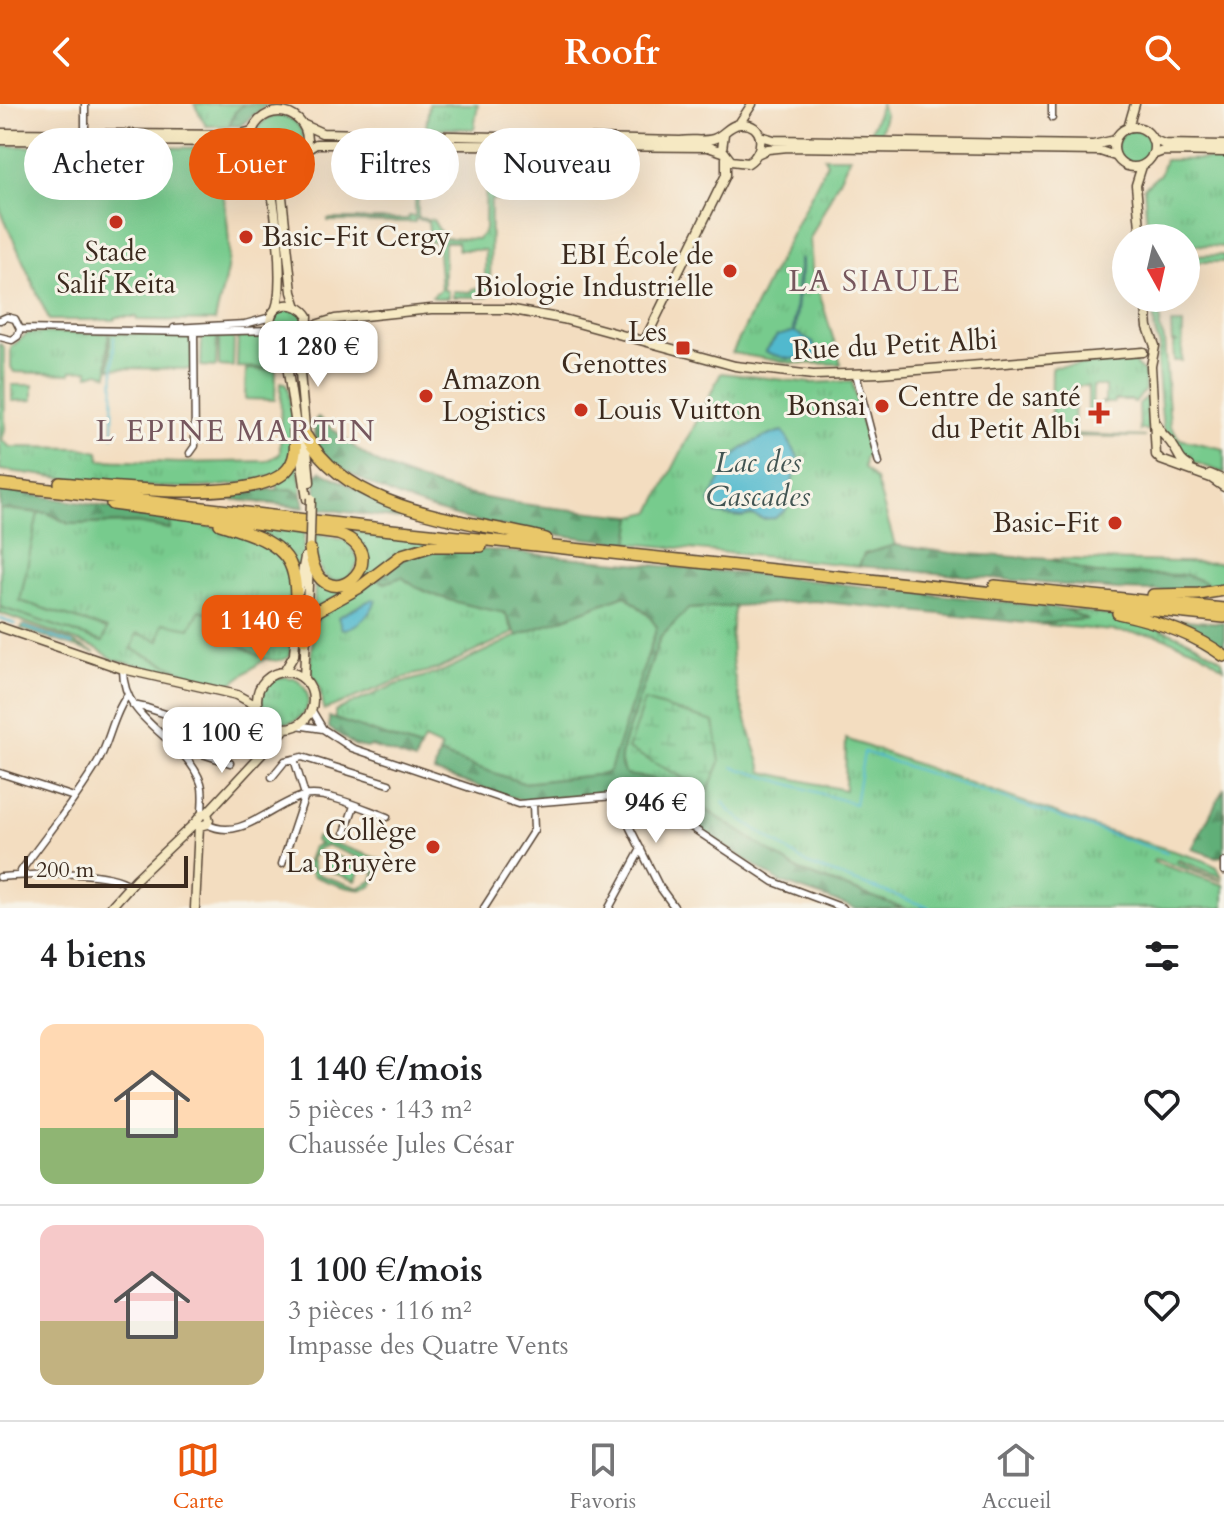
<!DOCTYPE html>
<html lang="fr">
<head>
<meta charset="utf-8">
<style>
	:root { --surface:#fff; --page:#f2f2f2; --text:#202124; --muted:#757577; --line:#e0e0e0; --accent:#ea580c }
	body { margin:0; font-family:Cardo,serif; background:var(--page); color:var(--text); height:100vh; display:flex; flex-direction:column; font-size:30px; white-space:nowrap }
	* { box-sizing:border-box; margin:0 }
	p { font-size:26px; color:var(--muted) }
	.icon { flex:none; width:44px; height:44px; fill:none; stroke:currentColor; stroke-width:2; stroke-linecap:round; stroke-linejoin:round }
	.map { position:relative; height:804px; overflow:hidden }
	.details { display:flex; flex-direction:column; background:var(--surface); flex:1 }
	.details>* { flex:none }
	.banner { position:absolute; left:24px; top:24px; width:800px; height:72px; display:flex; gap:16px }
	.needle { width:52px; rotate:172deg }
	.controls { position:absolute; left:1112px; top:120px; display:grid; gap:16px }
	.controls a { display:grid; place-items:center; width:88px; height:88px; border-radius:50%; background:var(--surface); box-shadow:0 8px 32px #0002; font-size:40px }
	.scale { position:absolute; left:24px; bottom:20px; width:164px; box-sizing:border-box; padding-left:8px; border:4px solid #3b2a1e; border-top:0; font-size:22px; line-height:28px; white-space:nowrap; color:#3b2a1e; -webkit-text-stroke:6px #f7f3e8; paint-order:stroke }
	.price { position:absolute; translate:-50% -68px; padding:0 18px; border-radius:16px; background:#fff; color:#222; font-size:26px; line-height:52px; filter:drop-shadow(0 2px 4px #0008) }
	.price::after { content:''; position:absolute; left:50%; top:48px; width:24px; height:18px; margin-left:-12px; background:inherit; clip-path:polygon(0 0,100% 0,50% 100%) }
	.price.selected { background:var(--accent); color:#fff }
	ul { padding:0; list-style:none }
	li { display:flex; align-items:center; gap:24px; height:200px; padding:0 40px }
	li+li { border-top:2px solid var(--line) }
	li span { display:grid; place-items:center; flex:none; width:224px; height:160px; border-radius:16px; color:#555 }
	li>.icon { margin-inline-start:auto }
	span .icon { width:96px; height:96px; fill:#fffc; stroke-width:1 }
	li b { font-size:34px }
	h2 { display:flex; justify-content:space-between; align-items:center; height:96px; padding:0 40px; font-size:34px }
	.pill { padding:0 28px; border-radius:36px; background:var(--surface); box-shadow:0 8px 32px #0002; font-size:28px; line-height:72px }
	.pill.selected { background:var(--accent); color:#fff }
	header { display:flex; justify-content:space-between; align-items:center; height:104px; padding:0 40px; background:var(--accent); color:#fff; font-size:36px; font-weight:700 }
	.tabs { display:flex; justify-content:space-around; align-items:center; height:112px; border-top:2px solid var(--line); background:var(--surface); font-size:22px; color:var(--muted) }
	.tabs a { display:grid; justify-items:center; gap:4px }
	.tabs .selected { color:var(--accent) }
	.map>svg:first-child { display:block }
	.grass { fill:url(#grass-tufts); stroke:#597a56; stroke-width:2 }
	.forest { fill:url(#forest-firs); stroke:#4e6c4b; stroke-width:2 }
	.wetland { fill:url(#wetland-marsh); stroke:#597a56; stroke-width:2 }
	.garden { fill:#77cb8d; stroke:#597a56; stroke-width:2; fill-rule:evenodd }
	.water { fill:#51b9ce; stroke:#467276; stroke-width:2 }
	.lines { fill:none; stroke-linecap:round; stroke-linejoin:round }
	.stream { stroke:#51b9ce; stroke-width:2 }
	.street-casing { stroke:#574536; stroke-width:9 }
	.secondary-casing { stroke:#574536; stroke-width:11 }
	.highway-casing { stroke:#574536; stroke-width:14 }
	.street { stroke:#fff; stroke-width:6 }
	.secondary { stroke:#f6e9c3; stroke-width:8 }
	.highway { stroke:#e9c769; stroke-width:11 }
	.secondary-bridge-casing { stroke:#574536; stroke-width:11; stroke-linecap:butt }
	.secondary-bridge { stroke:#f6e9c3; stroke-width:8 }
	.poi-dot { fill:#c8321e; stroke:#f7f3e8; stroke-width:3 }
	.labels { text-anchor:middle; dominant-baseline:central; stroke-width:6; stroke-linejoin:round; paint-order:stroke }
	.poi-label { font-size:28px; fill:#3b2a1e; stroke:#f7f3e8; text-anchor:end }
	.street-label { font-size:28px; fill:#3b2a1e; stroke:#f7f3e8 }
	.neighbourhood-label { font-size:30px; letter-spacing:2px; fill:#76575e; stroke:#f7f3e8 }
	.water-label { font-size:30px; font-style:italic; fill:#425553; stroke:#f7f3e8 }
</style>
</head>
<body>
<header><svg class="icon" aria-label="back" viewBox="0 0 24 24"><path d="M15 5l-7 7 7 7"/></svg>Roofr<svg class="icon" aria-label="search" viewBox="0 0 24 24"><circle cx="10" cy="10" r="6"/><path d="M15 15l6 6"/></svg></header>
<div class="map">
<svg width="1224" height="804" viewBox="0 0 1224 804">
	<defs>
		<pattern id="grass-tufts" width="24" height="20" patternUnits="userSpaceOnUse" patternTransform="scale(2)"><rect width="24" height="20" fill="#77cb8d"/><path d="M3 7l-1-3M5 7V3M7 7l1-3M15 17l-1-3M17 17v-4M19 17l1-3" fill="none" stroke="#68ae79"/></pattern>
		<pattern id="forest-firs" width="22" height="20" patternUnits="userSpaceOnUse" patternTransform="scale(2)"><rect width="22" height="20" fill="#61af78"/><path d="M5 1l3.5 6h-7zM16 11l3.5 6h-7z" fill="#518f62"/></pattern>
		<pattern id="wetland-marsh" width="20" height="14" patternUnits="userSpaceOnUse" patternTransform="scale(2)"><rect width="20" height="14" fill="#77cb8d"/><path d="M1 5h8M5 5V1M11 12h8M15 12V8" fill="none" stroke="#68ae79"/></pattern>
	</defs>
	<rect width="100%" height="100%" fill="#f7f3e8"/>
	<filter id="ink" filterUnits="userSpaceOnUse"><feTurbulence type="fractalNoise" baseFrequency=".0125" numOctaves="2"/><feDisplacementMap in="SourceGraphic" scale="16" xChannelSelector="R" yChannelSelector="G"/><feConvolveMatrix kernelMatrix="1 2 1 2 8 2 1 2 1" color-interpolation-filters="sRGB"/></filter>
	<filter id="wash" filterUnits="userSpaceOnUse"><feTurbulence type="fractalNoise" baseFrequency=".006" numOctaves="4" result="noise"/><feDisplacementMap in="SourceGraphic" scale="32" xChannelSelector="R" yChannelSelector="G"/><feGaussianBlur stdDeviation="1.8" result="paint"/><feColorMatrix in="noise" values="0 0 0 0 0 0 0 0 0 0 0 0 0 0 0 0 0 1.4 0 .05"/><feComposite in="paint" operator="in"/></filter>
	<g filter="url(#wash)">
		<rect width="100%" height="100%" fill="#f3ddc0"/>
		<path class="grass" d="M 194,0 L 244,0 L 235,8 L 229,22 L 206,22 Z
			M 429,0 L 478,0 L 474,25 L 426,24 Z
			M 881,0 L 885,11 L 880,30 L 869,31 Z
			M255 36a24 24 0 1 1 48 0a24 24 0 1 1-48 0Z
			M 486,51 L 529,51 L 528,95 L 491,96 L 490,191 L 487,193 L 453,193 L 453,187 L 471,188 L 472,185 L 485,184 L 485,146 L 458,146 L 457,138 L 444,138 L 444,186 L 448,187 L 448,194 L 436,194 L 432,192 L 441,185 L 437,138 L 425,137 L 430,135 L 428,117 L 415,115 L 415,118 L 328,117 L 328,115 L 408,115 L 409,112 L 415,112 L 415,63 L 418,63 L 418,114 L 433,116 L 444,134 L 478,135 L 485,126 Z
			M 824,53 L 850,53 L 810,135 L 812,165 L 841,260 L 791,259 L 732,249 L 827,59 Z
			M 1224,55 L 1224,143 L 1186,140 L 1186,134 L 1148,134 L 1144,84 L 1160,70 L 1165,56 Z
			M 1224,151 L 1224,158 L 1186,158 L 1186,152 Z
			M 1152,194 L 1161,194 L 1160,225 L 1164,235 L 1170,322 L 1180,335 L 1224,345 L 1224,369 L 1185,355 L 1177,338 L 1163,325 L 1157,257 L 1160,242 L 1155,228 Z
			M275 219a15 15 0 1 1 30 0a15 15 0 1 1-30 0Z
			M 1171,220 L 1183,220 L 1182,257 L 1174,257 L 1173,239 L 1178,238 L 1172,238 Z
			M 28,229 L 108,229 L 108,271 L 99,268 L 89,271 L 88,266 L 71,267 L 70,270 L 14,268 L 11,263 L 11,243 Z
			M 110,229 L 188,229 L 191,232 L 192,265 L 110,264 Z
			M 0,240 L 4,243 L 5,326 L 2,336 L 10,343 L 82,344 L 99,348 L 100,356 L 180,359 L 267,357 L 280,350 L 281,278 L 285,279 L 288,285 C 290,309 303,350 281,368 C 277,371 269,372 264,374 C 188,396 79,375 0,366 Z
			M 1131,257 L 1144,268 L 1145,286 L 1135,299 L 1131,296 L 1115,296 L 1114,299 L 1101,299 L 1105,297 L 1105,282 L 1093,282 L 1092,309 L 1088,309 L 1088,282 L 1075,282 L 1074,330 L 1146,333 L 1051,332 L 1052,263 Z
			M 721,269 L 811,279 L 852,277 L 869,350 L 865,354 L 864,364 L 876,376 L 895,441 L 864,450 L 859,462 L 629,439 L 633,412 L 651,408 Z
			M 12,281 L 33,281 L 33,296 L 12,297 Z
			M 1146,292 L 1148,327 L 1143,325 L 1140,327 L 1139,301 Z
			M 298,358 L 304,404 L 230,395 L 224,392 L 278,386 L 277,376 Z
			M 38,409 L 48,409 L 69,420 L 136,419 L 169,425 L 171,414 C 201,421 262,431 282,455 C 298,474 294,530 289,553 C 270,564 248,546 230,537 L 233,517 L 200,507 L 190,524 L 159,537 L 132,545 L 190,571 L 189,573 L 115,556 L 96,544 L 0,509 L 0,503 L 102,538 L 107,525 L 20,497 Z
			M 231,421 L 304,428 L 303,450 L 298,473 L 293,460 Z
			M 353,427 L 440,437 L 314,505 L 315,474 L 354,481 C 368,467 370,443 352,431 Z
			M 315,429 L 348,437 L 359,457 L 349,474 L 334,477 L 323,472 L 315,452 Z
			M 1050,455 L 1224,459 L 1224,481 L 1213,482 L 1187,471 L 1094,470 Z
			M 402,472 C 425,494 474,502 505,509 L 514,529 L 438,565 L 409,572 L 324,606 L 319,582 L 310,565 L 314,523 L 320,511 L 377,475 L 385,479 Z
			M 625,491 L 648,511 L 657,523 L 611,666 L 605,670 L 523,679 L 439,650 L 441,644 L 424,636 L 420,644 L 335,615 L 335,607 L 395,581 L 443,567 L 517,532 Z
			M 735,502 C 722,563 745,610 763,668 L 845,686 L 846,635 L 1100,725 L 1203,756 L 1217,763 L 1222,773 L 1179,756 L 1177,758 L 1223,777 L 1155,755 L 1153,758 L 1224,781 L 1224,804 L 904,804 L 800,767 L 670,682 L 649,674 L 625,671 L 620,656 L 623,641 L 660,534 L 688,505 Z
			M 1066,505 C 1121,512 1176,523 1222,556 L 1224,564 L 1201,548 L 1157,531 L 1035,520 L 1085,515 Z
			M 24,521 L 70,537 L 95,549 L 21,525 Z
			M262 596a23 23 0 1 1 46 0a23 23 0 1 1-46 0Z"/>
		<path class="forest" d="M 244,0 L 268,0 L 240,22 L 229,22 L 235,8 Z
			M 318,313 C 338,328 359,350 382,361 C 460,399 548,403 633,412 L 629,439 C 537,429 439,420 357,373 C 345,366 331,359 322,348 C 316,341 314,328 313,319 Z
			M 321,367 L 392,403 L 403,412 L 399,415 L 316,404 L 316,370 Z
			M 0,385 L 171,414 L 170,425 L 136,419 L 69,420 L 48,409 L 0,405 Z
			M 292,385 L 302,391 L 304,403 L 230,395 L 224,392 L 226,387 Z
			M 895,441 L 951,449 L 1050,455 L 1094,470 L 1187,471 L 1213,482 C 1182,489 1149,487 1117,486 L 859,462 L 864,450 Z
			M 431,446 L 490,446 L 771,472 L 1065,505 L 1086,515 L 1035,520 L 815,497 L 688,505 L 660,534 L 623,641 C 621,653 618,661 626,671 L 649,674 L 670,682 L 800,767 L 904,804 L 855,804 L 780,778 L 647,691 L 607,689 L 523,697 L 434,668 L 439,650 L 523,679 L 605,670 L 610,666 L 657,523 L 648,511 L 625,491 L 517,532 L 505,509 C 474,502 425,494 402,473 L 385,479 L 377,475 L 407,453 Z
			M 1170,515 L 1224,519 L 1224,547 L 1181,524 Z
			M 329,613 L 420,644 L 415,657 L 371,642 L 367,644 L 354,641 L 329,624 Z
			M 1224,684 L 1224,752 L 1216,753 L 1192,745 Z"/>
		<path class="wetland" d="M 644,597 L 714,618 L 720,658 L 708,687 L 628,645 Z"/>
		<path class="garden" d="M1117 43a17 17 0 1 1 34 0a17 17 0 1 1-34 0Z
			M 0,42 L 212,44 C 221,74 228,111 229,143 C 229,168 220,193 215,217 L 137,216 L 136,213 L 116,213 L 114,216 L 49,216 L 0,105 Z
			M 202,233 L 217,233 L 216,263 L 201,262 Z
			M 219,233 L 234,233 L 233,263 L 219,262 Z
			M 238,233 L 267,234 L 267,264 L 237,263 Z
			M 246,265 L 276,266 L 275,296 L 245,295 Z
			M 0,405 L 38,409 L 20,497 L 107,525 L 103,538 L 0,503 Z
			M 200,506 L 233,517 L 230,536 L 265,555 L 231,580 L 190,571 L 132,545 L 137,529 L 159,537 L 163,519 L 190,524 Z
			M 316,733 L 390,759 L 388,763 L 375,760 C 384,804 334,779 313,772 L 307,760 L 313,743 L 320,740 L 315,737 ZM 327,741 L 372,759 L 374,770 L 372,777 L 359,784 L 320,771 L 314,766 L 311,755 L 318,745 Z
			M 329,750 L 361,761 L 356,777 L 324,765 Z"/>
		<path class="water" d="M 800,155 L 802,155 L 795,228 L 813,238 L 818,254 L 788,255 L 765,248 L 777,232 L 793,228 Z
			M 783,327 L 798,353 L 786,406 L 775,414 L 763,415 L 752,411 L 742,413 L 717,410 L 709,398 C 731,354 733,341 783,327 Z
			M 372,495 L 376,496 C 372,509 356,525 342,525 L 338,513 Z"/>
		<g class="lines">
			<path class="stream" d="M 113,333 L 114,233
				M 0,514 L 15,520
				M 24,523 L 72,540
				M 733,663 L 855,700 L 864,648 L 1167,749
				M 723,698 L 732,709 L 809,761 L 931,804"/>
		</g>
	</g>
	<g filter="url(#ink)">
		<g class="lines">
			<g class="street-casing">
				<path id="street" d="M 1052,14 L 1052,0
					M 85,32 L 85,0
					M 0,216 L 7,213 L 15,215 L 20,225 L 18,232 L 12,236 L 0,233
					M 174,224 L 245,220 L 271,213
					M 20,225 L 194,228 L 271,226
					M 856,270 L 879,359
					M 190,349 L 195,342 L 194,226
					M 123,565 C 122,619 185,633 201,679 C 204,689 202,700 202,710
					M 133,601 L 147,604 L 230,631
					M 311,605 L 323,625
					M 297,621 L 323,625 L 352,644 L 518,700 L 614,692 L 634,692 L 649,695 L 774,778 L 843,804
					M 176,644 L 181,643 L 230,659
					M 294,655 L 302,653 L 389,680
					M 0,669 L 74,693
					M 272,673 L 285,657 L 294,655 L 305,691 L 282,760
					M 614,692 L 659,782 L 675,804
					M 207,720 C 241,739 273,699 304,692 C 325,686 366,706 387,713
					M 345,728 L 354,702
					M 1224,758 L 1224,767
					M 20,771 L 21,767 C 46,732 75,697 97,660 C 109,640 113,610 127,592
					M 0,773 C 32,771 104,763 131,782
					M 484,804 L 534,726 L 533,700
					M 609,804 L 641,745"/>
			</g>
			<g class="secondary-casing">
				<path id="secondary" d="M251 36a28 28 0 1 1 56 0a28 28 0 1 1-56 0Z
					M 302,20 L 322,29 L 681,37 C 691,35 703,38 713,35 C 724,32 728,21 740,20 C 765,18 766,48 748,59 L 731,57 L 722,45 L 724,30
					M 739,20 L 752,0
					M1114 43a20 20 0 1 1 40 0a20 20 0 1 1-40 0Z
					M 1128,24 L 1135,0
					M 0,29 L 237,31 L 252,27
					M 760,32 L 774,36 L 1093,41 L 1115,36
					M 1152,35 L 1164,40 L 1224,41
					M 0,36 L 237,38 L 246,40 L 253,46
					M 305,47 L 316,40 L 330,40 L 708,43 L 723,48
					M 759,49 L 768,45 L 788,43 L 1100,47 L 1115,52
					M 1152,51 L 1163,47 L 1224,48
					M 264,60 C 275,81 285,183 276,204
					M 288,63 L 283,69 L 281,83 L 292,188 L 296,200
					M 1141,134 L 1136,81 L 1142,62
					M 1145,194 L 1148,223 L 1155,242 L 1151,262 L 1156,351 L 1161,356 L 1211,374 L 1224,383
					M 309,223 L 335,215 L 431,205 L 508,205 L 563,215 L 735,262 L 813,271 L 880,269 L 1143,248
					M 281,236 L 297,237 L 307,228 L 308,212 C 298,196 271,196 270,219 C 270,231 282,237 285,248 L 307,395
					M 300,236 L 298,247 L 310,378
					M 645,236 L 726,71 L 726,54
					M 1157,321 C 1161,332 1168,333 1173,342 C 1179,350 1179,357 1189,362
					M 1210,370 L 1224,376
					M 299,486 L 305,453
					M 0,523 L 123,565 L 237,591 L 257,602
					M 284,568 L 294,551 L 297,508
					M257 596a28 28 0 1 1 56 0a28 28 0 1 1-56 0Z
					M 304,575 L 310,432
					M 207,709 L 286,624
					M 199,722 L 207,720 L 209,716 L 207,709
					M 110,804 L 136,775 L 195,719 L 202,710 L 207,709
					M 195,804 L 199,722"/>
			</g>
			<g class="highway-casing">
				<path id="highway" d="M 306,332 C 352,411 467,415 546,435
					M 60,379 C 106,383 251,400 285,368 C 297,357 296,342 295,327
					M 0,380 L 382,425 L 1224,513
					M 112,400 L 338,430 C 402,452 319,525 310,445
					M 220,420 C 243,427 280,437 290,460 C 297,475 296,494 296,510
					M 995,482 L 1224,505
					M 1153,491 L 1199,490 L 1224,486
					M 1118,509 C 1155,517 1194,529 1224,552
					M 305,536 L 312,515 L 317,507 L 360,483 L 402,451 L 432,442 L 481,442"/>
			</g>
			<use href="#street" class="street"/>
			<use href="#secondary" class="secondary"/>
			<use href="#highway" class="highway"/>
			<g class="secondary-bridge-casing">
				<path id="secondary-bridge" d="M 310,432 L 311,394"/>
			</g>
			<use href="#secondary-bridge" class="secondary-bridge"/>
		</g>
	</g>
	<g class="poi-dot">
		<circle cx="116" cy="118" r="8"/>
		<circle cx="246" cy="133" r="8"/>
		<circle cx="730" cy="167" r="8"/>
		<rect x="675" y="236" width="16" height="16" rx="4"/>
		<circle cx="426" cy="292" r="8"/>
		<circle cx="882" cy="302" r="8"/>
		<circle cx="581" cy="306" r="8"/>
		<path d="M1095 297h8v8h8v8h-8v8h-8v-8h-8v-8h8z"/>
		<circle cx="1115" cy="419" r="8"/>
		<circle cx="433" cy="743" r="8"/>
	</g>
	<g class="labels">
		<g class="poi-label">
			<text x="262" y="133" text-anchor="start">Basic-Fit Cergy</text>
			<text x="116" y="148" text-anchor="middle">Stade<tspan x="116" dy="32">Salif Keita</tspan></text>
			<text x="714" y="151">EBI École de<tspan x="714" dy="32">Biologie Industrielle</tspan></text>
			<text x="667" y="228">Les<tspan x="667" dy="32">Genottes</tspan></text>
			<text x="442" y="276" text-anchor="start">Amazon<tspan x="442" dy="32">Logistics</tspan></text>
			<text x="1081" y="293">Centre de santé<tspan x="1081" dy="32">du Petit Albi</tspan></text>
			<text x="866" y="302">Bonsai</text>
			<text x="597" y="306" text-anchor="start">Louis Vuitton</text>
			<text x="1099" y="419">Basic-Fit</text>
			<text x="417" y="727">Collège<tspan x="417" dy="32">La Bruyère</tspan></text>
		</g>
		<g class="street-label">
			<text transform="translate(895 241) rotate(-3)">Rue du Petit Albi</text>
		</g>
		<g class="neighbourhood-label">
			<text x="875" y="177">LA SIAULE</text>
			<text x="236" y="327">L EPINE MARTIN</text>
		</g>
		<g class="water-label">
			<text x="758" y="358">Lac des<tspan x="758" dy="34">Cascades</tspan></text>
		</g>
	</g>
</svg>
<div class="controls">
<a><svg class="needle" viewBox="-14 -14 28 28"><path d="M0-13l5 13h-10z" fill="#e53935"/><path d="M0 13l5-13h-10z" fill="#757577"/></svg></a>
</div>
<div class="scale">200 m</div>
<b class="price" style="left:318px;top:285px">1 280 €</b>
<b class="price selected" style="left:261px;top:559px">1 140 €</b>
<b class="price" style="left:222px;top:671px">1 100 €</b>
<b class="price" style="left:656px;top:741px">946 €</b>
<div class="banner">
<a class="pill">Acheter</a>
<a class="pill selected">Louer</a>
<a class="pill">Filtres</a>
<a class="pill">Nouveau</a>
</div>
</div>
<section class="details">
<h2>4 biens<svg class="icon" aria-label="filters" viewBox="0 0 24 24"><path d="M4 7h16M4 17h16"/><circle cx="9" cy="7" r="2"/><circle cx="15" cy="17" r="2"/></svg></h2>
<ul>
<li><span style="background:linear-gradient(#ffd9b3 65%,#8fb573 0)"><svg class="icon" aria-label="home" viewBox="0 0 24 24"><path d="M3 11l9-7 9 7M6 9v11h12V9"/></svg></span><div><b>1 140 €/mois</b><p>5 pièces · 143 m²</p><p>Chaussée Jules César</p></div><svg class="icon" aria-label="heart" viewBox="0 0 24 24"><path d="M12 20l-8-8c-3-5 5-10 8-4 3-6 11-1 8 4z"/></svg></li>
<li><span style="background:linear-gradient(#f6c9c9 60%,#c2b280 0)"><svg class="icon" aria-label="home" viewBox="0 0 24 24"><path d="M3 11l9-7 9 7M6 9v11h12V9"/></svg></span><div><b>1 100 €/mois</b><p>3 pièces · 116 m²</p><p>Impasse des Quatre Vents</p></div><svg class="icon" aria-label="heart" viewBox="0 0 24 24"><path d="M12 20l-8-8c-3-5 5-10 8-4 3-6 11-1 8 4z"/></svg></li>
</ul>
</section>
<nav class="tabs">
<a class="selected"><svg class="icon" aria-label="map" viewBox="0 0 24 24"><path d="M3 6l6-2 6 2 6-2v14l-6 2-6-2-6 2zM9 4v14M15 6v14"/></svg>Carte</a>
<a><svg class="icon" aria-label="saved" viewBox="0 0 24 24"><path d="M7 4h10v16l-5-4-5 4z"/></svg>Favoris</a>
<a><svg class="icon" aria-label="home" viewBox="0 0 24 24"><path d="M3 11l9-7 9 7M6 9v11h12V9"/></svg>Accueil</a>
</nav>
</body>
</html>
